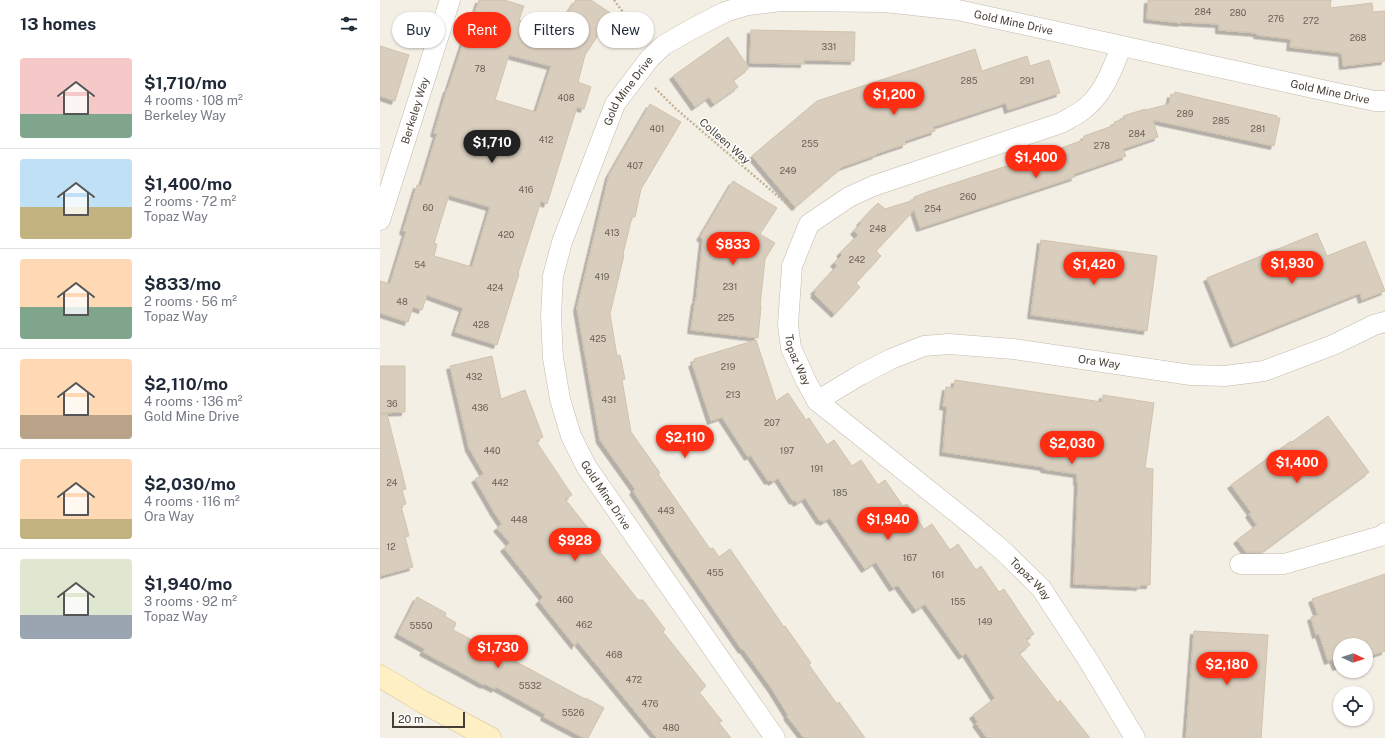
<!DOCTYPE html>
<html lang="en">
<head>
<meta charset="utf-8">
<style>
	:root { --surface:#fff; --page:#f6f6f7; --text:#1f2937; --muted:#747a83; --line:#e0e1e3; --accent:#ff2d11 }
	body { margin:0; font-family:"Public Sans",sans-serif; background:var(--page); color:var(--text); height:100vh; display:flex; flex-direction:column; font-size:15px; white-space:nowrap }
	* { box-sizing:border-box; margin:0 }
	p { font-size:13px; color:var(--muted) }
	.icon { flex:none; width:22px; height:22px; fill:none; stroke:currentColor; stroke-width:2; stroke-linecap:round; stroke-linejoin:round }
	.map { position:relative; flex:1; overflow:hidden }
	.panel { display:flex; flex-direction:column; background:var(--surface); width:380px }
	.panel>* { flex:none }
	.guide { position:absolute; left:12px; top:12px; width:380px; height:36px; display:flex; gap:8px }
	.needle { width:26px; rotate:94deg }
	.tools { position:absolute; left:953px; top:638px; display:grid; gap:8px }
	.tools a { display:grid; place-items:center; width:40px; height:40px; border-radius:50%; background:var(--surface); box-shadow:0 1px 3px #0004; font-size:20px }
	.scale { position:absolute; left:12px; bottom:10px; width:73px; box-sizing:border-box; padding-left:4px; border:2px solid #473f34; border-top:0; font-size:11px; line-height:14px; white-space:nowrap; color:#473f34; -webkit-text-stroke:3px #fff; paint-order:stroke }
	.price { position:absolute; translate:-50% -34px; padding:0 9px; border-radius:14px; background:var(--accent); color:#fff; font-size:13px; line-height:26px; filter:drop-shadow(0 1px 2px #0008) }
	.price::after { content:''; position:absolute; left:50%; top:24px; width:12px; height:9px; margin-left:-6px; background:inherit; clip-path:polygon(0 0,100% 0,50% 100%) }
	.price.active { background:#222; color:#fff }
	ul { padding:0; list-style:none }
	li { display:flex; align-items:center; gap:12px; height:100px; padding:0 20px }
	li+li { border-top:1px solid var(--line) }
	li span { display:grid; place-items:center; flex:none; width:112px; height:80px; border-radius:4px; color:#555 }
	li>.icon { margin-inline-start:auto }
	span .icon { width:48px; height:48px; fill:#fffc; stroke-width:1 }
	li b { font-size:17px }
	h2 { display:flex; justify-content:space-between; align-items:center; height:48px; padding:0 20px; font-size:17px }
	.pill { padding:0 14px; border-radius:18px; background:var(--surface); box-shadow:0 1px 3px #0004; font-size:14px; line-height:36px }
	.pill.active { background:var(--accent); color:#fff }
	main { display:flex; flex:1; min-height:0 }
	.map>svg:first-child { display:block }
	.building { fill:#d9cdbd; stroke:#d1c2ac; fill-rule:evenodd; filter:url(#shadow) }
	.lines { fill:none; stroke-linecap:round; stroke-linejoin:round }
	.street-casing { stroke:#c3b9aa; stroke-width:21 }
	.secondary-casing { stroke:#d7c392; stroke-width:23 }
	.path { stroke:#c3b297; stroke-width:2.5; stroke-dasharray:2 2; stroke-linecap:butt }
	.street { stroke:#fff; stroke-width:20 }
	.secondary { stroke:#ffefc4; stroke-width:22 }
	.labels { text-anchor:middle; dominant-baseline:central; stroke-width:3; stroke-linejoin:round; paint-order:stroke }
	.number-label { font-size:9px; fill:#6c6256 }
	.street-label { font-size:11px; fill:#473f34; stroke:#fff }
</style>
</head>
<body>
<main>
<section class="panel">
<h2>13 homes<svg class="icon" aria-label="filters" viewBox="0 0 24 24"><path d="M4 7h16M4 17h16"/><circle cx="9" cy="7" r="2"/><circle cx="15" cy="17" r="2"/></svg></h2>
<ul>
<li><span style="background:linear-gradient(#f6c9c9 70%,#7fa58c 0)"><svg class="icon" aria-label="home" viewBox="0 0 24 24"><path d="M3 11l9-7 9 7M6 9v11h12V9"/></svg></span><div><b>$1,710/mo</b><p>4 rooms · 108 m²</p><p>Berkeley Way</p></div></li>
<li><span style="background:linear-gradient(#bfe0f5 60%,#c2b280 0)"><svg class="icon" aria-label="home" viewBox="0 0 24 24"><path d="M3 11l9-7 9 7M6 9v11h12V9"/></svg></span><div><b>$1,400/mo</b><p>2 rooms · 72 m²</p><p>Topaz Way</p></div></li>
<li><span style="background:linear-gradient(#ffd9b3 60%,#7fa58c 0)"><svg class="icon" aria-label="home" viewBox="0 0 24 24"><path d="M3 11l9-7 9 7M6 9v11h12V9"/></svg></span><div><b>$833/mo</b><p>2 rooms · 56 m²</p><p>Topaz Way</p></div></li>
<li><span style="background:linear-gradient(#ffd9b3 70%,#b9a48a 0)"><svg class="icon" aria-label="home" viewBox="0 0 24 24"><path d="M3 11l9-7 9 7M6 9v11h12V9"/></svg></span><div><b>$2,110/mo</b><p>4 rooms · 136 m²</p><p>Gold Mine Drive</p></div></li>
<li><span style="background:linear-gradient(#ffd9b3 75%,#c2b280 0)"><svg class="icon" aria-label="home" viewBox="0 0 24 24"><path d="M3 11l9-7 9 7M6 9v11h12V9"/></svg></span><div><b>$2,030/mo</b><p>4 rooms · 116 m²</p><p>Ora Way</p></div></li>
<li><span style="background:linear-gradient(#dfe7d0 70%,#9aa5b1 0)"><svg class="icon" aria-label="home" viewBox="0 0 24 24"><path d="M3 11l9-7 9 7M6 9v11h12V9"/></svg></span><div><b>$1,940/mo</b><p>3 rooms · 92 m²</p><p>Topaz Way</p></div></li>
</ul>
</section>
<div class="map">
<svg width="1005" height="738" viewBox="0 0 1005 738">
	<defs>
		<filter id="shadow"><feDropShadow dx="-3.5" dy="3.5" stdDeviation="0" flood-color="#0004"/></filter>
	</defs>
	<rect width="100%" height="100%" fill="#f4efe5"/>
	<path class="building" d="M 99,0 L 124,0 L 144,6 L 139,20 L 156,28 L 174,33 L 196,0 L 211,0 L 232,14 L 205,55 L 198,82 L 211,87 L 204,109 L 197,107 L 167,204 L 161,201 L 138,273 L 139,274 L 117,345 L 75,332 L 83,308 L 47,295 L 42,310 L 33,307 L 28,322 L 0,313 L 0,281 L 10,284 L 26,232 L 23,231 L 37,185 L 41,186 L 56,137 L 57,134 L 54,133 L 67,89 L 68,89 L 84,40 L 86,41 ZM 129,55 L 171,66 L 156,112 L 115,100 ZM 69,195 L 110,207 L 92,267 L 54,256 L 57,244 L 54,243 Z
		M 768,0 L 951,0 L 950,8 L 992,3 L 993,12 L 1005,11 L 1005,61 L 963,66 L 962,53 L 910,47 L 911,39 L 877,35 L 877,33 L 839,30 L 839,24 L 801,22 L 801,23 L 767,19 Z
		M 371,30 L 475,32 L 474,61 L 424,60 L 424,64 L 370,63 Z
		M 348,37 L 369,68 L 353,80 L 358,87 L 334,104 L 329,97 L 315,107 L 293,76 Z
		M 0,46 L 29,55 L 15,101 L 0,96 Z
		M 595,49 L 602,71 L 647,56 L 650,66 L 669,60 L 680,93 L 628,110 L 626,103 L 553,127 L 555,131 L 525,141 L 526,144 L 496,154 L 496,155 L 462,167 L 415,207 L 372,156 L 437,101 Z
		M 795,92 L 897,116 L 896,118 L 900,118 L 894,146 L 773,120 L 778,137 L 743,149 L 746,156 L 694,174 L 695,177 L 540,228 L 534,210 L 496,251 L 501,256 L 476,283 L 480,287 L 455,314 L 434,294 L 436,292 L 434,291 L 457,266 L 454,263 L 462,255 L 460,253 L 478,235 L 474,231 L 481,223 L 480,222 L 498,203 L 505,209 L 534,200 L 534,197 L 550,191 L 676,150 L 703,140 L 704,136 L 735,125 L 734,122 L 744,119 L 743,116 L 765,109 L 766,110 L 789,104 L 791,94 L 794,95 Z
		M 270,104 L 301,122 L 261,189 L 255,217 L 252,217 L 243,254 L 244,255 L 230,314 L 237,356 L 240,355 L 245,379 L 242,380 L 251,432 L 280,473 L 278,474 L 330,549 L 333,548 L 339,557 L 350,549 L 404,627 L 405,626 L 431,663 L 429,665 L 457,704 L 459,702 L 485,738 L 424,738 L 407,716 L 408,715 L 392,689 L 363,649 L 362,650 L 292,549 L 253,491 L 255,489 L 220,440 L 197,308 L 229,175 Z
		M 353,181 L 397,208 L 380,234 L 395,243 L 385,259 L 380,306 L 381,306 L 378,338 L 311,330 L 315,301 L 316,301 L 323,239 L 320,237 Z
		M 937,233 L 947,256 L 985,241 L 1005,291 L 982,300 L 980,293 L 854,344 L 827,278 Z
		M 661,240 L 777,256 L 767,331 L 651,315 Z
		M 376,340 L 396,401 L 408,393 L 426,420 L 429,418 L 447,445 L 454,440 L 472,466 L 481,460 L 498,485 L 505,480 L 523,506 L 527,504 L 544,529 L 552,524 L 570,550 L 578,544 L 596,570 L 601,566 L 619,592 L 624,589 L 654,634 L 646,639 L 650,645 L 639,653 L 678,703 L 680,700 L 710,738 L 607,738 L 596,723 L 598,722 L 593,715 L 615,698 L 586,653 L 582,656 L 545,604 L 536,610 L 518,585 L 513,588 L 496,562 L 485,569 L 450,518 L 443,522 L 442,520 L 440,521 L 425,498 L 417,503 L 415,500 L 413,501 L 398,478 L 392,482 L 390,480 L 388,481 L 372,457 L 371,455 L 368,457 L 342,417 L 331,421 L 312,363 L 315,362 L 314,359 Z
		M 112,356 L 121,399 L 145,390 L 163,437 L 156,441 L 192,495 L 185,499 L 219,542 L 216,544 L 221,551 L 220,552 L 258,600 L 263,600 L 285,629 L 283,632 L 326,686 L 319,692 L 342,721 L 339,723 L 351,738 L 277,738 L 197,641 L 195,646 L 159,601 L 163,597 L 124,548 L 130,543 L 117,528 L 122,524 L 114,512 L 95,479 L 104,474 L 89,448 L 70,366 Z
		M 0,366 L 25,366 L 25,412 L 0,413 Z
		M 575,380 L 722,402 L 723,395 L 774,403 L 765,468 L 773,469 L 770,585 L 760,585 L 760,587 L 694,584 L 698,482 L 697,482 L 697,474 L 664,469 L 664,467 L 563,452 L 567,407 L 563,406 L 566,387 L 574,388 Z
		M 7,414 L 26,489 L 22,490 L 26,504 L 21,506 L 29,536 L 25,537 L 33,567 L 0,576 L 0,415 Z
		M 948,416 L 989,472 L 882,552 L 866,552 L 857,540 L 877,525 L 869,514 L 871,512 L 851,485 L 911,441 L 912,442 Z
		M 1005,574 L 1005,651 L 986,657 L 986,645 L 960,645 L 960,666 L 956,667 L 953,659 L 948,661 L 939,634 L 936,635 L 931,617 L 938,615 L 932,599 Z
		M 37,597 L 66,613 L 65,616 L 76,623 L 73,630 L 110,649 L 115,638 L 138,650 L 133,660 L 205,699 L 206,698 L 224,708 L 208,738 L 204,738 L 164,717 L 165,714 L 116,687 L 115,689 L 105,684 L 104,685 L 73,668 L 43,652 L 45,649 L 18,634 Z
		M 814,631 L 888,635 L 881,738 L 806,738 Z"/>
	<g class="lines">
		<g class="street-casing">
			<g id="street">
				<path id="s1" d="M 741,47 C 732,70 723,97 700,112 C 694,116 688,119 681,123 L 493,186 L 469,197 L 429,224 L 412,266 L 408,325 L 411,348 L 426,381 L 437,401 L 592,525 L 622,550 L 661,588 L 710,663 L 755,738"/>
				<path id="s2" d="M 0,220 L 70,0"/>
				<path id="s3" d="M 437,401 L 480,375 L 511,359 L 544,346 L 569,344 L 633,349 L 811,375 L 845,376 L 884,371 L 953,345 L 994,325 L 1005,322"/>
				<path d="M 860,564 L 904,564 L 1001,536 L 1005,533"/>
				<path id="s4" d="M 395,738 L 206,466 L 191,436 L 180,399 L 173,358 L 171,316 L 173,276 L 182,242 L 235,104 L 270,58 L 284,45 L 312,29 L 345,12 L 368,5 L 401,1 L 505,2 L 578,10 L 956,93 L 995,101 L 1005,101"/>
			</g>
		</g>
		<g class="secondary-casing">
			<path id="secondary" d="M 0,676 L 43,702 L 110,738"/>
		</g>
		<path class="path" d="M 234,0 L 252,24 L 259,38
			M 275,88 L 295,108 L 414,210"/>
		<use href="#street" class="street"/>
		<use href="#secondary" class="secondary"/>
	</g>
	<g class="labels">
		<g class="number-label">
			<text x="823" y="11">284</text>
			<text x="858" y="12">280</text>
			<text x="896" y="18">276</text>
			<text x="931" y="20">272</text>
			<text x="978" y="37">268</text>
			<text x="449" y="46">331</text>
			<text x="100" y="68">78</text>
			<text x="589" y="80">285</text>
			<text x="647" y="80">291</text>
			<text x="186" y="97">408</text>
			<text x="805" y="113">289</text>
			<text x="841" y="120">285</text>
			<text x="277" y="128">401</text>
			<text x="878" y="128">281</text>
			<text x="757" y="133">284</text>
			<text x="166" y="139">412</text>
			<text x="430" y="143">255</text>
			<text x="722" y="145">278</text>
			<text x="255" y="165">407</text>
			<text x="408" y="170">249</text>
			<text x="146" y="189">416</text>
			<text x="588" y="196">260</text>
			<text x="48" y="207">60</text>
			<text x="553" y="208">254</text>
			<text x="498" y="228">248</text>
			<text x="232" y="232">413</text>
			<text x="126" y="234">420</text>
			<text x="477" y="259">242</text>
			<text x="40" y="264">54</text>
			<text x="222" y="276">419</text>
			<text x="350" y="286">231</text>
			<text x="115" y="287">424</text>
			<text x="22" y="301">48</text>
			<text x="346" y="317">225</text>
			<text x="101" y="324">428</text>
			<text x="218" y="338">425</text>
			<text x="348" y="366">219</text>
			<text x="94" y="376">432</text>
			<text x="353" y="394">213</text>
			<text x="229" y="399">431</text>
			<text x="12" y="403">36</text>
			<text x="100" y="407">436</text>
			<text x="392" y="422">207</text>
			<text x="112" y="450">440</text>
			<text x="407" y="450">197</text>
			<text x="437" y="468">191</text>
			<text x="12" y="482">24</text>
			<text x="120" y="482">442</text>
			<text x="460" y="492">185</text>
			<text x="286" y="510">443</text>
			<text x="139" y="519">448</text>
			<text x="11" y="546">12</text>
			<text x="530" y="557">167</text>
			<text x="335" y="572">455</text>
			<text x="558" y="574">161</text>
			<text x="185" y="599">460</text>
			<text x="578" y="601">155</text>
			<text x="605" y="621">149</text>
			<text x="204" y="624">462</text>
			<text x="41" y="625">5550</text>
			<text x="234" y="654">468</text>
			<text x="254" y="679">472</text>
			<text x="150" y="685">5532</text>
			<text x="270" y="703">476</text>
			<text x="193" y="712">5526</text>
			<text x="291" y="727">480</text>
		</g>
		<g class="street-label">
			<text stroke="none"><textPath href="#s4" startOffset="1148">Gold Mine Drive</textPath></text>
			<text stroke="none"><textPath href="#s4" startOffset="728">Gold Mine Drive</textPath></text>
			<text stroke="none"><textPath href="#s4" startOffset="1472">Gold Mine Drive</textPath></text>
			<text stroke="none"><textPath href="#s2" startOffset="115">Berkeley Way</textPath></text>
			<text transform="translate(345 141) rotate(41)">Colleen Way</text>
			<text stroke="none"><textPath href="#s1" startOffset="514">Topaz Way</textPath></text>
			<text stroke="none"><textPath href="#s3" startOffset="297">Ora Way</textPath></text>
			<text transform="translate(226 495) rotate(56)">Gold Mine Drive</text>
			<text stroke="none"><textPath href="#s1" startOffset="838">Topaz Way</textPath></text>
		</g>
	</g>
</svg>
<div class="tools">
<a><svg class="needle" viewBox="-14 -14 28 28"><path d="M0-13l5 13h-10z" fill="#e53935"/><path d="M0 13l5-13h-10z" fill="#747a83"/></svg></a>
<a><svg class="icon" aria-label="locate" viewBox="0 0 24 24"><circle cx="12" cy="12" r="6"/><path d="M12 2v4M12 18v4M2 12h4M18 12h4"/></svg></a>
</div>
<div class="scale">20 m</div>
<b class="price" style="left:514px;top:116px">$1,200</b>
<b class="price active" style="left:112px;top:164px">$1,710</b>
<b class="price" style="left:656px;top:179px">$1,400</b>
<b class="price" style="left:353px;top:266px">$833</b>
<b class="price" style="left:912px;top:285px">$1,930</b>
<b class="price" style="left:714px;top:286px">$1,420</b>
<b class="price" style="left:305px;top:459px">$2,110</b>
<b class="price" style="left:692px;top:465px">$2,030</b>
<b class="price" style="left:917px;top:484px">$1,400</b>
<b class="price" style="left:508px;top:541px">$1,940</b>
<b class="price" style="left:195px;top:562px">$928</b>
<b class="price" style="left:118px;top:669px">$1,730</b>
<b class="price" style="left:847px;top:686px">$2,180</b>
<div class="guide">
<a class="pill">Buy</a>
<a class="pill active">Rent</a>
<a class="pill">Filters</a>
<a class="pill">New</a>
</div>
</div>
</main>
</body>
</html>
